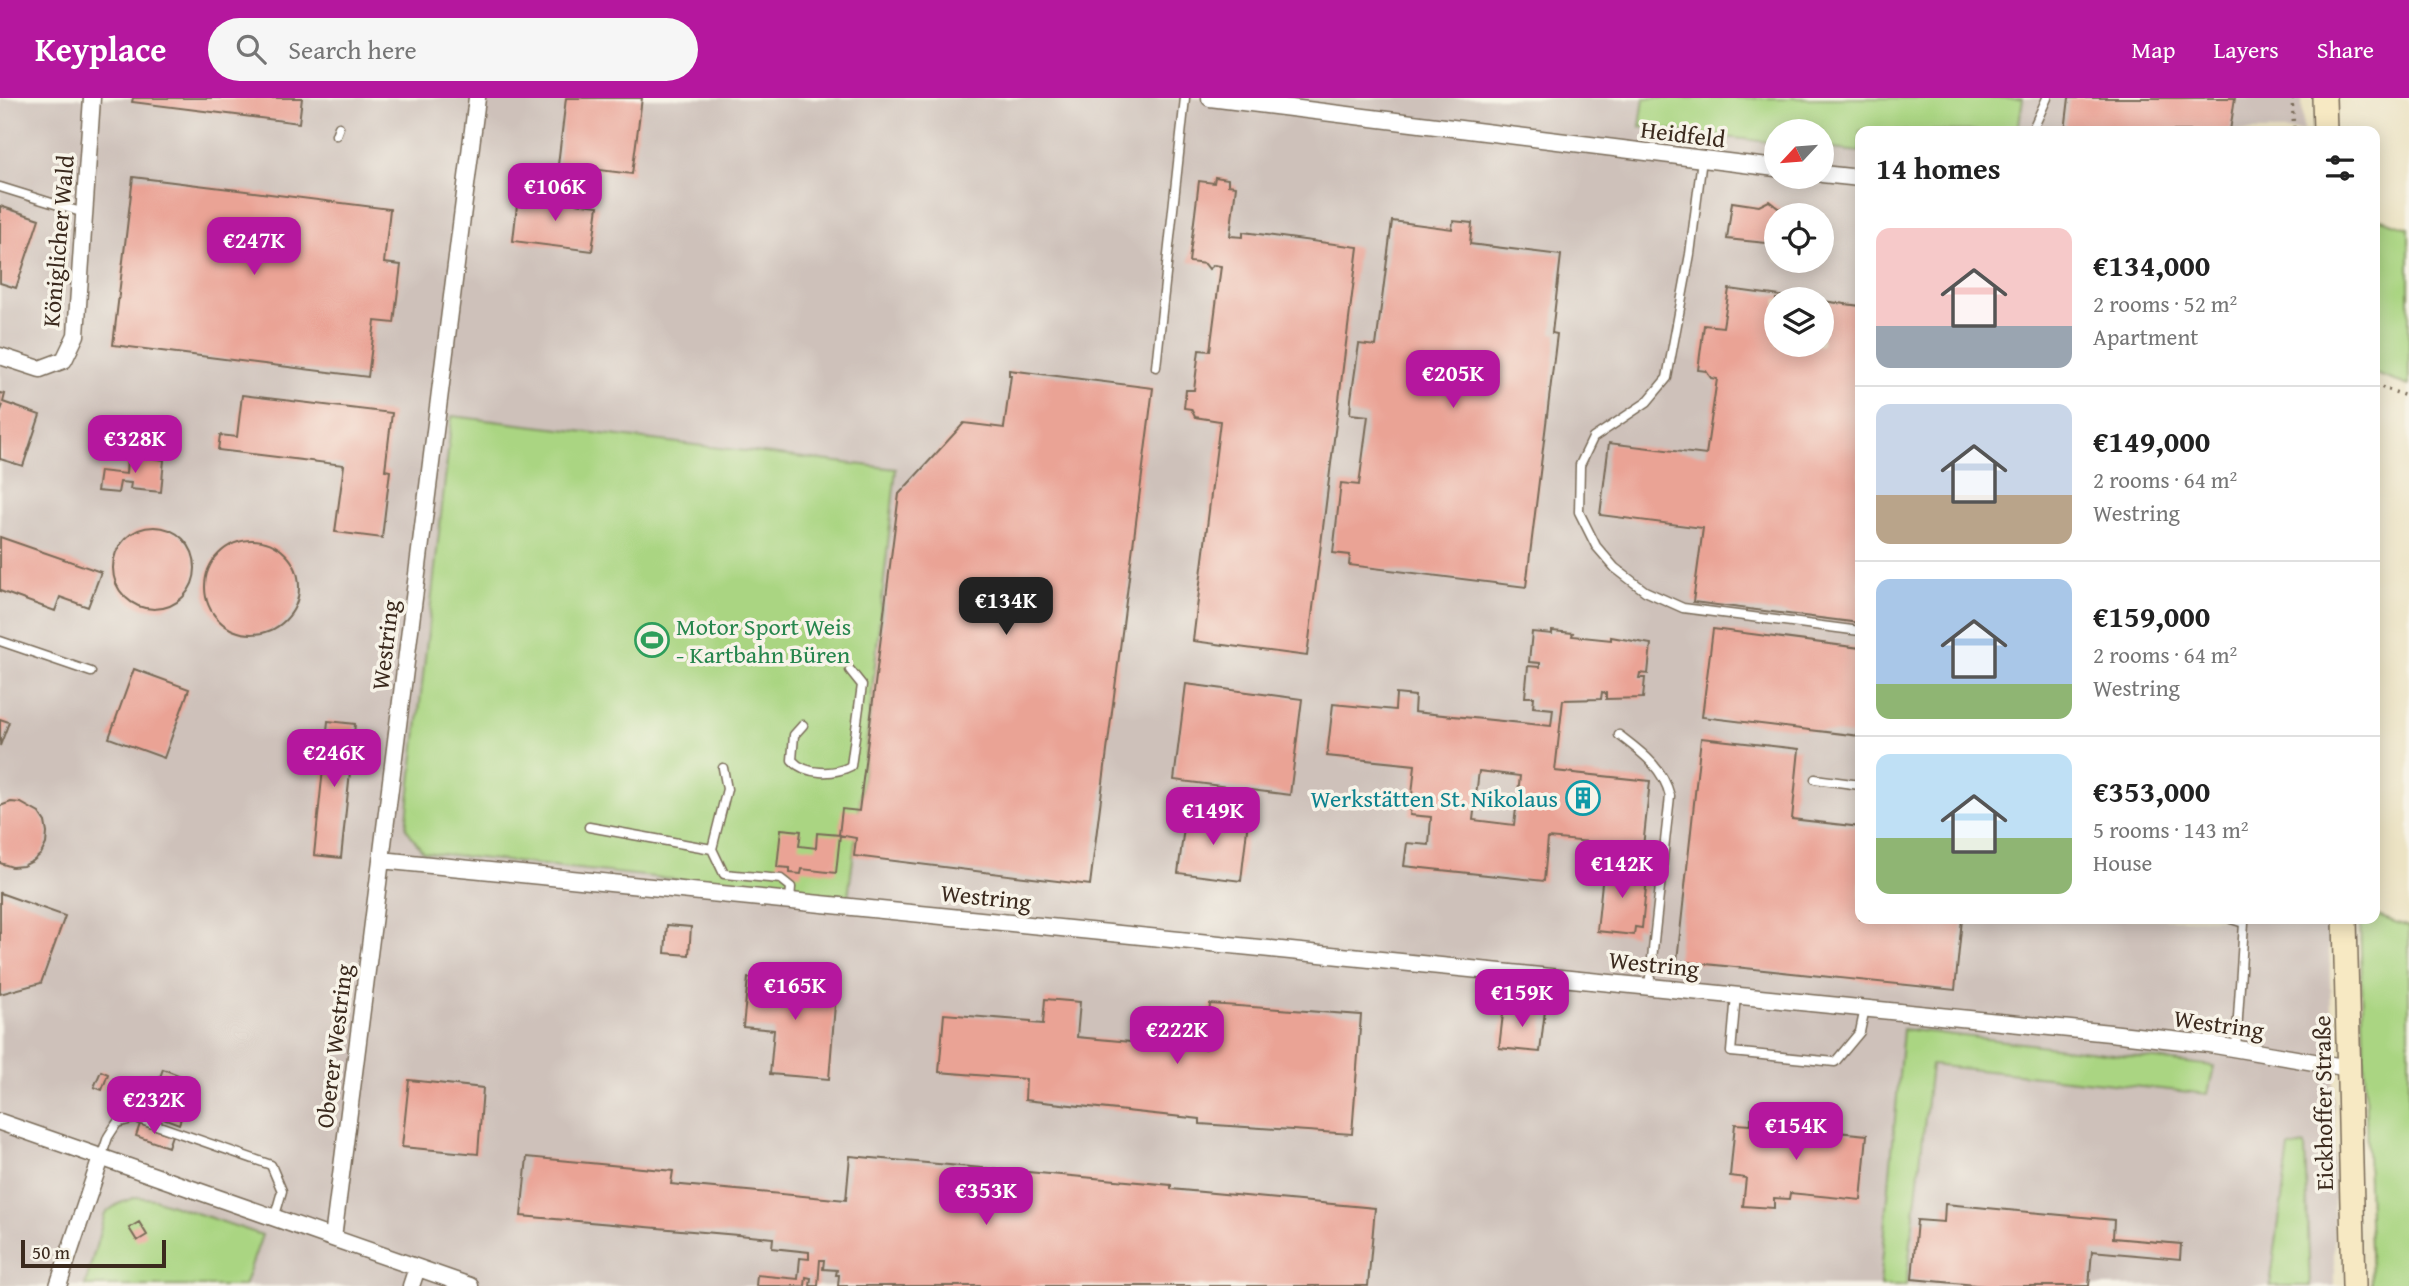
<!DOCTYPE html>
<html lang="en">
<head>
<meta charset="utf-8">
<style>
	:root { --surface:#fff; --page:#f6f6f6; --text:#222; --muted:#767676; --line:#e0e0e0; --accent:#b5179e }
	body { margin:0; font-family:"Gentium Book Plus",serif; background:var(--page); color:var(--text); height:100vh; display:flex; flex-direction:column; font-size:26px; white-space:nowrap }
	* { box-sizing:border-box; margin:0 }
	p { font-size:23px; color:var(--muted) }
	.icon { flex:none; width:38px; height:38px; fill:none; stroke:currentColor; stroke-width:2; stroke-linecap:round; stroke-linejoin:round }
	.map { position:relative; flex:1; overflow:hidden }
	.drawer { position:absolute; left:1855px; top:28px; width:525px; height:798px; display:flex; flex-direction:column; background:var(--surface); border-radius:14px; box-shadow:0 4px 18px #0003 }
	.drawer>* { flex:none }
	.needle { width:46px; rotate:244deg }
	.fabs { position:absolute; left:1764px; top:21px; display:grid; gap:14px }
	.fabs a { display:grid; place-items:center; width:70px; height:70px; border-radius:50%; background:var(--surface); box-shadow:0 4px 18px #0003; font-size:35px }
	.scale { position:absolute; left:21px; bottom:18px; width:145px; box-sizing:border-box; padding-left:7px; border:4px solid #3b2a1e; border-top:0; font-size:19px; line-height:24px; white-space:nowrap; color:#3b2a1e; -webkit-text-stroke:5px #f7f3e8; paint-order:stroke }
	.price { position:absolute; translate:-50% -60px; padding:0 16px; border-radius:14px; background:var(--accent); color:#fff; font-size:23px; line-height:46px; filter:drop-shadow(0 2px 4px #0008) }
	.price::after { content:''; position:absolute; left:50%; top:42px; width:21px; height:16px; margin-left:-10px; background:inherit; clip-path:polygon(0 0,100% 0,50% 100%) }
	.price.active { background:#222; color:#fff }
	ul { padding:0; list-style:none }
	li { display:flex; align-items:center; gap:21px; height:175px; padding:0 21px }
	li+li { border-top:2px solid var(--line) }
	li span { display:grid; place-items:center; flex:none; width:196px; height:140px; border-radius:14px; color:#555 }
	li>.icon { margin-inline-start:auto }
	span .icon { width:84px; height:84px; fill:#fffc; stroke-width:1 }
	li b { font-size:30px }
	h2 { display:flex; justify-content:space-between; align-items:center; height:84px; padding:0 21px; font-size:30px }
	header { display:flex; align-items:center; gap:42px; box-sizing:border-box; height:98px; padding:0 35px; background:var(--accent); color:#fff }
	header strong { font-size:33px }
	nav { display:flex; gap:38px; margin-inline-start:auto; font-size:24px }
	.search { width:490px; height:63px; background:var(--page); display:flex; align-items:center; gap:18px; box-sizing:border-box; padding:0 24px; border-radius:38px; color:var(--muted); font-size:26px }
	.map>svg:first-child { display:block }
	.industrial { fill:#cec1ba; fill-rule:evenodd }
	.green { fill:#aad582; stroke:#728050; stroke-width:2 }
	.building { fill:#eaa395; fill-rule:evenodd }
	.lines { fill:none; stroke-linecap:round; stroke-linejoin:round }
	.lane-casing { stroke:#796b58; stroke-width:11 }
	.street-casing { stroke:#796b58; stroke-width:19 }
	.secondary-casing { stroke:#796b58; stroke-width:26 }
	.path { stroke:#796b58; stroke-width:3.5; stroke-dasharray:2 5; stroke-linecap:butt }
	.lane { stroke:#fff; stroke-width:8 }
	.street { stroke:#fff; stroke-width:16 }
	.secondary { stroke:#f7e9c3; stroke-width:23 }
	.labels { text-anchor:middle; dominant-baseline:central; stroke-width:7; stroke-linejoin:round; paint-order:stroke }
	.street-label { font-size:24px; fill:#3b2a1e; stroke:#f7f3e8 }
	.leisure-label { font-size:24px; fill:#27864d; stroke:#f7f3e8; text-anchor:start }
	.culture-label { font-size:24px; fill:#0d838f; stroke:#f7f3e8; text-anchor:end }
</style>
</head>
<body>
<header>
<strong>Keyplace</strong>
<div class="search"><svg class="icon" aria-label="search" viewBox="0 0 24 24"><circle cx="10" cy="10" r="6"/><path d="M15 15l6 6"/></svg>Search here</div>
<nav><a>Map</a><a>Layers</a><a>Share</a></nav>
</header>
<div class="map">
<svg width="2409" height="1188" viewBox="0 0 2409 1188">
	<rect width="100%" height="100%" fill="#f7f3e8"/>
	<filter id="ink" filterUnits="userSpaceOnUse"><feTurbulence type="fractalNoise" baseFrequency=".0143" numOctaves="2"/><feDisplacementMap in="SourceGraphic" scale="14" xChannelSelector="R" yChannelSelector="G"/><feConvolveMatrix kernelMatrix="1 2 1 2 8 2 1 2 1" color-interpolation-filters="sRGB"/></filter>
	<filter id="wash" filterUnits="userSpaceOnUse"><feTurbulence type="fractalNoise" baseFrequency=".00686" numOctaves="4" result="noise"/><feDisplacementMap in="SourceGraphic" scale="28" xChannelSelector="R" yChannelSelector="G"/><feGaussianBlur stdDeviation="1.57" result="paint"/><feColorMatrix in="noise" values="0 0 0 0 0 0 0 0 0 0 0 0 0 0 0 0 0 1.4 0 .05"/><feComposite in="paint" operator="in"/></filter>
	<g filter="url(#wash)">
		<rect width="100%" height="100%" fill="#ece3c4"/>
		<path class="industrial" d="M 0,0 L 2302,0 L 2303,33 L 1860,33 L 1860,821 L 2328,821 L 2334,1002 L 2334,1188 L 0,1188 ZM 1776,33 L 1822,33 L 1822,79 L 1776,79 ZM 1776,117 L 1822,117 L 1822,163 L 1776,163 ZM 1776,201 L 1822,201 L 1822,247 L 1776,247 Z"/>
		<path class="green" d="M 1644,0 L 2023,0 L 2018,33 L 1860,33 L 1860,54 L 1822,50 L 1822,33 L 1776,33 L 1776,45 L 1640,29 Z
			M 2375,119 L 2409,130 L 2409,288 L 2375,276 Z
			M 452,318 L 896,371 L 859,713 L 848,800 L 423,754 L 406,730 Z
			M 2375,817 L 2409,829 L 2409,1188 L 2371,1188 L 2360,821 L 2375,821 Z
			M 1903,931 L 2214,968 L 2208,996 L 1931,967 L 1906,1188 L 1880,1188 Z
			M 2305,1047 L 2310,1188 L 2270,1188 L 2289,1050 Z
			M 136,1099 L 154,1101 L 262,1137 L 244,1188 L 85,1188 L 105,1115 L 118,1106 Z"/>
		<g id="blocks">
			<path class="building" d="M 133,0 L 302,0 L 299,25 L 132,4 Z
				M 566,0 L 642,0 L 632,76 L 558,67 Z
				M 2069,0 L 2235,0 L 2230,33 L 2065,33 Z
				M 133,79 L 390,111 L 384,165 L 401,167 L 394,225 L 375,223 L 368,279 L 113,247 Z
				M 1215,79 L 1228,81 L 1228,87 L 1236,88 L 1230,138 L 1243,139 L 1243,134 L 1358,149 L 1307,558 L 1193,543 L 1220,323 L 1195,319 L 1191,311 L 1184,310 L 1186,292 L 1194,292 L 1199,252 L 1210,253 L 1221,168 L 1214,167 L 1209,171 L 1205,166 L 1189,164 L 1199,83 L 1214,85 Z
				M 518,98 L 598,108 L 592,153 L 513,143 Z
				M 1769,103 L 1778,110 L 1807,114 L 1806,117 L 1776,117 L 1776,146 L 1727,141 L 1732,104 L 1759,108 Z
				M 0,108 L 39,121 L 16,190 L 0,185 Z
				M 1392,123 L 1452,131 L 1453,123 L 1472,125 L 1470,146 L 1561,157 L 1552,235 L 1557,236 L 1526,489 L 1349,467 L 1350,457 L 1333,455 L 1341,385 L 1359,387 L 1368,318 L 1350,316 L 1351,301 L 1359,246 L 1376,248 Z
				M 1729,191 L 1796,200 L 1776,201 L 1776,247 L 1822,247 L 1822,203 L 1860,208 L 1860,525 L 1693,504 L 1703,430 L 1600,417 L 1609,345 L 1706,357 L 1717,281 L 1711,280 L 1706,273 L 1698,272 L 1704,227 L 1723,229 Z
				M 1009,272 L 1153,290 L 1090,787 L 854,758 L 856,740 L 839,737 L 842,711 L 859,713 L 899,396 L 964,325 L 1004,330 L 1011,277 L 1009,277 Z
				M 0,295 L 5,296 L 3,304 L 40,317 L 23,368 L 0,361 L 0,315 L 3,307 L 0,310 Z
				M 242,297 L 392,315 L 385,372 L 390,373 L 382,440 L 335,434 L 344,367 L 218,352 L 220,337 L 237,339 Z
				M 140,353 L 152,355 L 152,360 L 164,362 L 161,394 L 130,391 L 131,385 L 120,384 L 118,395 L 97,393 L 100,373 L 126,376 L 127,360 L 139,362 Z
				M113 470a41 41 0 1 1 82 0a41 41 0 1 1-82 0Z
				M 0,439 L 101,474 L 88,509 L 60,499 L 55,513 L 0,493 Z
				M205 489a47 47 0 1 1 94 0a47 47 0 1 1-94 0Z
				M 1713,531 L 1860,550 L 1860,638 L 1702,619 Z
				M 1552,533 L 1573,535 L 1572,538 L 1611,542 L 1611,539 L 1651,546 L 1648,576 L 1640,575 L 1639,580 L 1645,580 L 1643,600 L 1606,601 L 1606,595 L 1602,594 L 1601,601 L 1563,602 L 1555,673 L 1650,683 L 1643,749 L 1548,740 L 1544,783 L 1404,768 L 1407,745 L 1429,747 L 1431,719 L 1410,717 L 1415,667 L 1327,658 L 1333,606 L 1395,612 L 1396,596 L 1415,598 L 1414,614 L 1551,628 L 1553,611 L 1533,609 L 1534,599 L 1525,599 L 1528,568 L 1540,569 L 1540,565 L 1529,564 L 1532,534 L 1552,536 ZM 1479,673 L 1520,678 L 1514,727 L 1473,722 Z
				M 134,571 L 189,591 L 164,660 L 109,640 Z
				M 1186,586 L 1302,601 L 1290,697 L 1174,682 Z
				M 0,621 L 9,624 L 0,648 Z
				M 328,623 L 355,626 L 341,760 L 314,757 Z
				M 1701,640 L 1799,651 L 1792,721 L 1860,729 L 1860,821 L 1962,821 L 1955,892 L 1677,863 Z
				M 11,704 L 21,705 L 39,715 L 45,724 L 47,735 L 46,746 L 41,756 L 33,763 L 23,768 L 12,769 L 0,765 L 0,708 Z
				M 1186,714 L 1248,722 L 1241,783 L 1178,775 Z
				M 781,731 L 801,733 L 799,748 L 816,750 L 817,735 L 840,737 L 836,775 L 802,771 L 801,776 L 790,775 L 790,770 L 777,769 Z
				M 1604,766 L 1641,770 L 1640,779 L 1647,779 L 1642,830 L 1635,829 L 1634,837 L 1597,833 Z
				M 0,795 L 65,818 L 41,885 L 0,896 Z
				M 667,827 L 691,829 L 689,857 L 665,855 Z
				M 779,876 L 837,882 L 829,981 L 770,976 L 774,932 L 743,929 L 748,880 L 779,883 Z
				M 1045,901 L 1080,904 L 1077,939 L 1206,951 L 1210,906 L 1361,917 L 1352,1036 L 1200,1026 L 1200,1021 L 1025,1002 L 1026,981 L 939,974 L 944,916 L 1031,923 L 1031,925 L 1043,926 Z
				M 1504,908 L 1545,912 L 1540,954 L 1499,950 Z
				M 163,971 L 194,983 L 179,1026 L 147,1014 Z
				M 101,973 L 108,976 L 102,992 L 94,989 Z
				M 409,982 L 483,990 L 478,1056 L 402,1049 Z
				M 1751,1020 L 1797,1024 L 1796,1030 L 1867,1037 L 1861,1102 L 1790,1095 L 1789,1101 L 1774,1100 L 1774,1110 L 1743,1108 L 1746,1080 L 1730,1078 L 1735,1026 L 1751,1027 Z
				M 140,1026 L 172,1037 L 168,1049 L 136,1038 Z
				M 850,1058 L 1171,1087 L 1171,1091 L 1375,1110 L 1368,1188 L 838,1188 L 839,1177 L 836,1177 L 837,1172 L 823,1171 L 824,1162 L 820,1162 L 818,1188 L 810,1188 L 811,1180 L 806,1179 L 805,1188 L 756,1188 L 757,1177 L 798,1181 L 800,1160 L 809,1161 L 809,1154 L 772,1150 L 773,1140 L 521,1118 L 527,1059 L 673,1073 L 671,1086 L 846,1102 Z
				M 1945,1106 L 2114,1122 L 2113,1140 L 2181,1146 L 2180,1161 L 2092,1153 L 2089,1188 L 1986,1188 L 1912,1181 L 1917,1122 L 1944,1124 Z
				M 139,1124 L 147,1137 L 137,1143 L 129,1130 Z"/>
		</g>
	</g>
	<g filter="url(#ink)">
		<use href="#blocks" fill-opacity="0" stroke="#796b58" stroke-width="2"/>
		<g class="lines">
			<g class="lane-casing">
				<path id="lane" d="M 2032,33 L 2047,0
					M 336,37 L 339,29
					M 1702,61 L 1690,156 L 1667,280 L 1647,304 L 1593,340 L 1580,367 L 1579,414 L 1596,448 L 1615,470 L 1645,493 L 1683,510 L 1860,533
					M 0,89 L 84,115
					M 1156,269 L 1185,0
					M 0,543 L 91,574
					M 803,627 L 794,637 L 792,662 C 805,677 834,677 851,668 L 862,587 L 850,572
					M 1619,637 C 1641,654 1663,669 1670,698 L 1649,888
					M 723,670 L 727,691 L 712,751 L 724,776 L 781,781 L 791,789 L 790,802
					M 1815,681 L 1860,687
					M 589,729 L 712,751
					M 2231,821 L 2244,825 L 2236,951
					M 1736,897 L 1731,954 L 1835,964 L 1860,934 L 1865,910
					M 101,1060 L 108,1039 L 117,1025 L 136,1020 L 271,1067 L 282,1093 L 274,1121"/>
			</g>
			<g class="street-casing">
				<path id="street" d="M 477,0 L 381,762 L 2110,935 L 2209,946 L 2349,970
					M 1210,0 L 1776,70
					M 1822,76 L 1860,80
					M 0,258 L 40,271 L 64,262 L 76,237 L 92,0
					M 0,1024 L 470,1188
					M 333,1140 L 381,762
					M 58,1188 L 101,1060
					M 411,1188 L 417,1170"/>
			</g>
			<g class="secondary-casing">
				<path id="secondary" d="M 2324,0 L 2325,33
					M 2345,821 L 2354,1188"/>
			</g>
			<path class="path" d="M 2292,0 L 2294,33
				M 2375,287 L 2409,299"/>
			<use href="#lane" class="lane"/>
			<use href="#street" class="street"/>
			<use href="#secondary" class="secondary"/>
		</g>
	</g>
	<defs>
		<g id="stadium-ring" transform="scale(1.75)"><circle r="9.5" fill="#f7f3e8" stroke="#2e9e5b" stroke-width="1.5"/><path d="M0-5a6.5 5 0 1 0 0 10a6.5 5 0 1 0 0-10ZM-3.5-1.8h7v3.6h-7Z" fill="#2e9e5b"/></g>
		<g id="building-ring" transform="scale(1.75)"><circle r="9.5" fill="#f7f3e8" stroke="#0f9aa8" stroke-width="1.5"/><path d="M-4-6H4V6H1V3H-1V6H-4ZM-2.5-4.3h1.7v1.8h-1.7ZM.8-4.3h1.7v1.8H.8ZM-2.5-1h1.7V.8h-1.7ZM.8-1h1.7V.8H.8Z" fill="#0f9aa8"/></g>
	</defs>
	<g fill-rule="evenodd">
		<use href="#stadium-ring" x="652" y="542"/>
		<use href="#building-ring" x="1583" y="700"/>
	</g>
	<g class="labels">
		<g class="street-label">
			<text transform="translate(1683 36) rotate(7)">Heidfeld</text>
			<text transform="translate(58 143) rotate(-85)">Königlicher Wald</text>
			<text transform="translate(385 547) rotate(-83)">Westring</text>
			<text transform="translate(986 799) rotate(6)">Westring</text>
			<text transform="translate(1654 866) rotate(6)">Westring</text>
			<text transform="translate(2219 926) rotate(8)">Westring</text>
			<text transform="translate(334 948) rotate(-83)">Oberer Westring</text>
			<text transform="translate(2323 1005) rotate(-91)">Eickhoffer Straße</text>
		</g>
		<g class="leisure-label">
			<text x="676" y="528">Motor Sport Weis<tspan x="676" dy="28">- Kartbahn Büren</tspan></text>
		</g>
		<g class="culture-label">
			<text x="1558" y="700">Werkstätten St. Nikolaus</text>
		</g>
	</g>
</svg>
<div class="fabs">
<a><svg class="needle" viewBox="-14 -14 28 28"><path d="M0-13l5 13h-10z" fill="#e53935"/><path d="M0 13l5-13h-10z" fill="#767676"/></svg></a>
<a><svg class="icon" aria-label="locate" viewBox="0 0 24 24"><circle cx="12" cy="12" r="6"/><path d="M12 2v4M12 18v4M2 12h4M18 12h4"/></svg></a>
<a><svg class="icon" aria-label="layers" viewBox="0 0 24 24"><path d="M12 4l9 5-9 5-9-5zM3 14l9 5 9-5"/></svg></a>
</div>
<div class="scale">50 m</div>
<b class="price" style="left:555px;top:125px">€106K</b>
<b class="price" style="left:254px;top:179px">€247K</b>
<b class="price" style="left:1453px;top:312px">€205K</b>
<b class="price" style="left:135px;top:377px">€328K</b>
<b class="price active" style="left:1006px;top:539px">€134K</b>
<b class="price" style="left:334px;top:691px">€246K</b>
<b class="price" style="left:1213px;top:749px">€149K</b>
<b class="price" style="left:1622px;top:802px">€142K</b>
<b class="price" style="left:795px;top:924px">€165K</b>
<b class="price" style="left:1522px;top:931px">€159K</b>
<b class="price" style="left:1177px;top:968px">€222K</b>
<b class="price" style="left:154px;top:1038px">€232K</b>
<b class="price" style="left:1796px;top:1064px">€154K</b>
<b class="price" style="left:986px;top:1129px">€353K</b>
<section class="drawer">
<h2>14 homes<svg class="icon" aria-label="filters" viewBox="0 0 24 24"><path d="M4 7h16M4 17h16"/><circle cx="9" cy="7" r="2"/><circle cx="15" cy="17" r="2"/></svg></h2>
<ul>
<li><span style="background:linear-gradient(#f6c9c9 70%,#9aa5b1 0)"><svg class="icon" aria-label="home" viewBox="0 0 24 24"><path d="M3 11l9-7 9 7M6 9v11h12V9"/></svg></span><div><b>€134,000</b><p>2 rooms · 52 m²</p><p>Apartment</p></div></li>
<li><span style="background:linear-gradient(#c9d6e8 65%,#b9a48a 0)"><svg class="icon" aria-label="home" viewBox="0 0 24 24"><path d="M3 11l9-7 9 7M6 9v11h12V9"/></svg></span><div><b>€149,000</b><p>2 rooms · 64 m²</p><p>Westring</p></div></li>
<li><span style="background:linear-gradient(#a9c7e8 75%,#8fb573 0)"><svg class="icon" aria-label="home" viewBox="0 0 24 24"><path d="M3 11l9-7 9 7M6 9v11h12V9"/></svg></span><div><b>€159,000</b><p>2 rooms · 64 m²</p><p>Westring</p></div></li>
<li><span style="background:linear-gradient(#bfe0f5 60%,#8fb573 0)"><svg class="icon" aria-label="home" viewBox="0 0 24 24"><path d="M3 11l9-7 9 7M6 9v11h12V9"/></svg></span><div><b>€353,000</b><p>5 rooms · 143 m²</p><p>House</p></div></li>
</ul>
</section>
</div>
</body>
</html>
